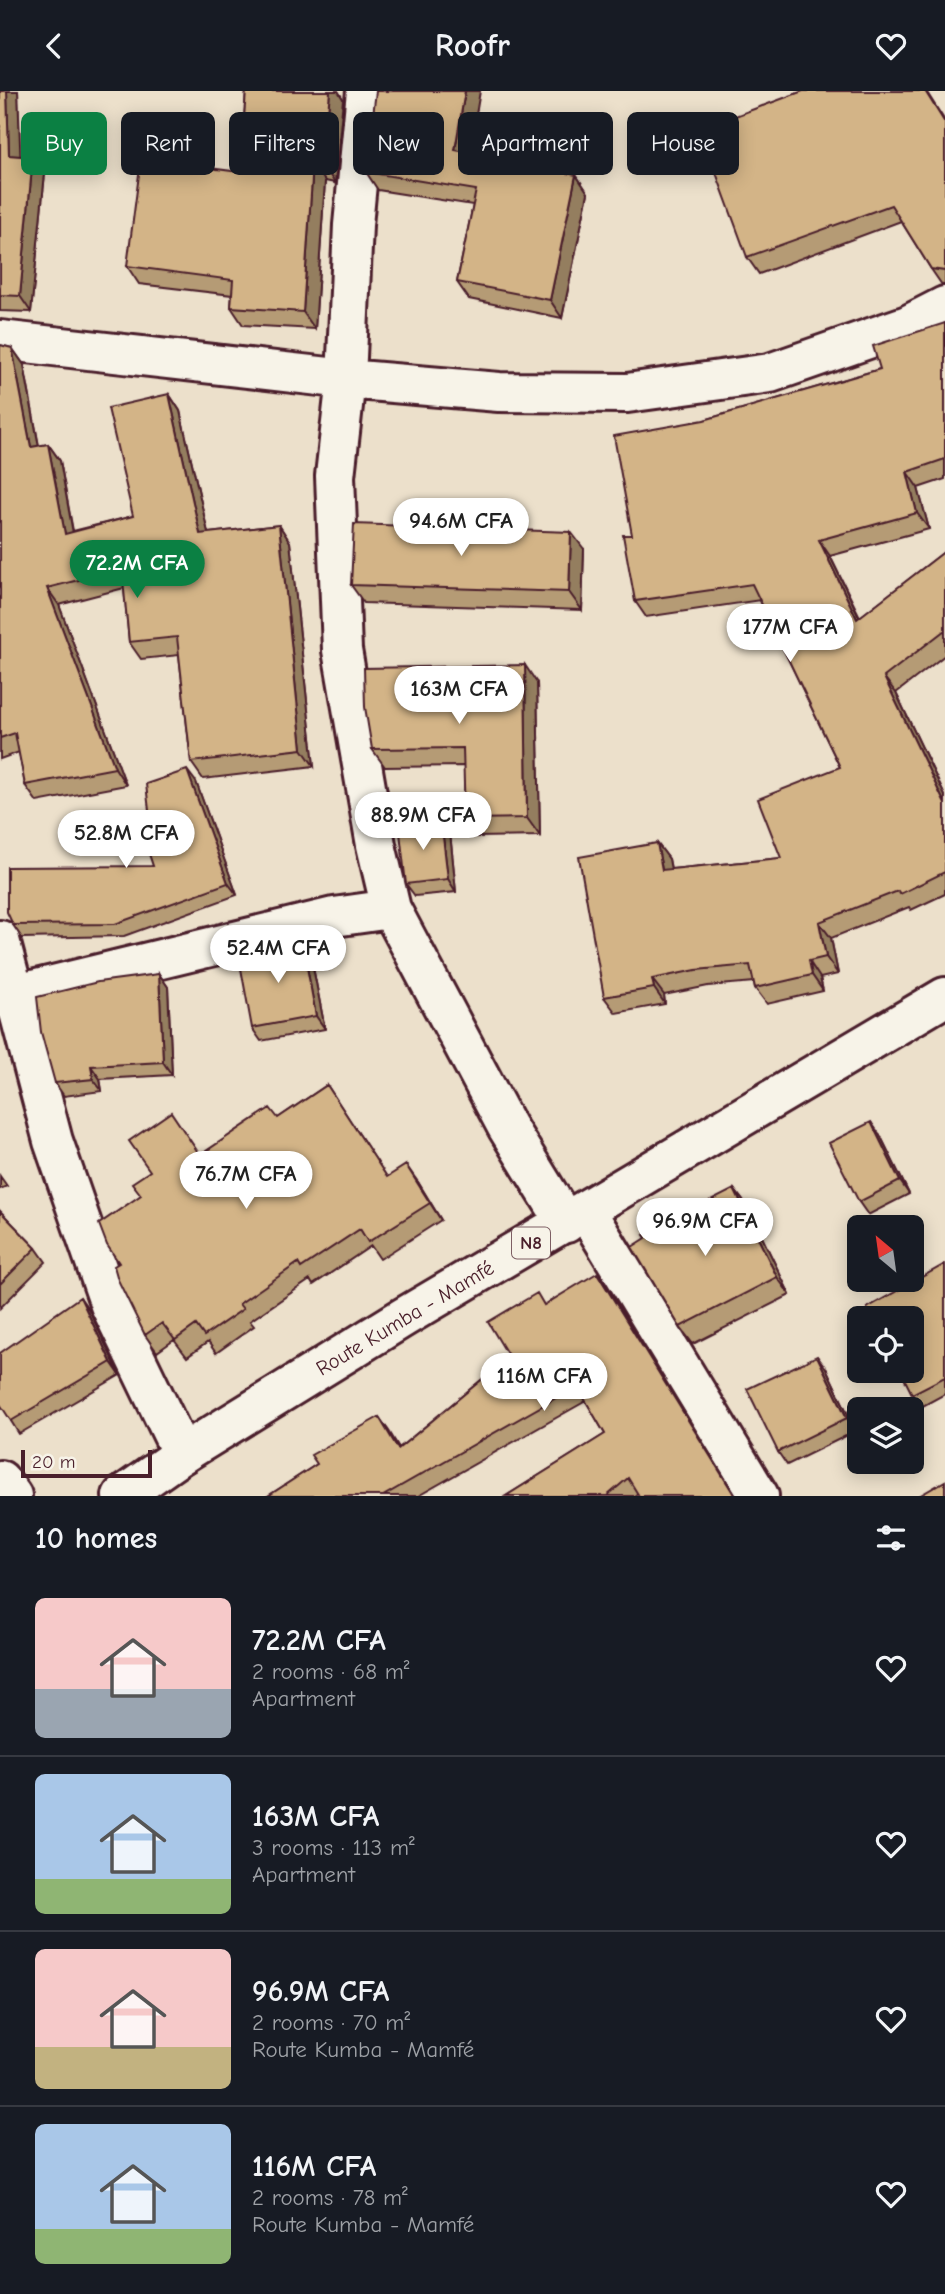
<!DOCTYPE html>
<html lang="en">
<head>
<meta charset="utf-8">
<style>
	:root { --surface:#171b24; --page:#242831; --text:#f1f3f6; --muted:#9ea1a6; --line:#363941; --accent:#0b8043 }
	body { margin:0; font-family:"Comic Neue",sans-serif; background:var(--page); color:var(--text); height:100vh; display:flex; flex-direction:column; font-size:26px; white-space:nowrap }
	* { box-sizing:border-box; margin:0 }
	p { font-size:23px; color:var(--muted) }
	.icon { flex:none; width:38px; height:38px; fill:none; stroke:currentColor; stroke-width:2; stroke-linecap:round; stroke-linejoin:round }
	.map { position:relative; height:1405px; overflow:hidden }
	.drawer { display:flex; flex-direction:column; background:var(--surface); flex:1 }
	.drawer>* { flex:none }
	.banner { position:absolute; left:21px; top:21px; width:903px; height:63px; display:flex; gap:14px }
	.needle { width:46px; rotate:331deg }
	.fabs { position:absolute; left:847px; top:1124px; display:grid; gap:14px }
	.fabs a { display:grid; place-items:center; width:77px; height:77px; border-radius:10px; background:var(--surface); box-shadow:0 4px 18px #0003; font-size:35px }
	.scale { position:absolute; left:21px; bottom:18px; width:131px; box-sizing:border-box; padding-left:7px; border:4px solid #4a1f2b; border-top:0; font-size:19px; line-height:24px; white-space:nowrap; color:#4a1f2b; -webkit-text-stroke:5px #f7f3e8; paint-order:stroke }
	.price { position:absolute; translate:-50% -60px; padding:0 16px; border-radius:24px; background:#fff; color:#222; font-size:23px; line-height:46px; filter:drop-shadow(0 2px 4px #0008) }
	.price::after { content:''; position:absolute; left:50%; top:42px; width:21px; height:16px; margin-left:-10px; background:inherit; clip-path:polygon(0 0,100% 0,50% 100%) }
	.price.current { background:var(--accent); color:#fff }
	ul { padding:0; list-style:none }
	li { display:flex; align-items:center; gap:21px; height:175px; padding:0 35px }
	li+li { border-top:2px solid var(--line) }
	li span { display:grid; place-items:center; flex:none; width:196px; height:140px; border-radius:10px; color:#555 }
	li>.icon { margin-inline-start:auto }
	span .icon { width:84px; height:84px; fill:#fffc; stroke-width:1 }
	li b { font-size:30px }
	h2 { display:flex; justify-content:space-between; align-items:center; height:84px; padding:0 35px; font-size:30px }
	.tag { padding:0 24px; border-radius:10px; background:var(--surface); box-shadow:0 4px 18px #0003; font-size:24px; line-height:63px }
	.tag.current { background:var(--accent); color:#fff }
	header { display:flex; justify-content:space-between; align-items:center; height:91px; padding:0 35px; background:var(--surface); font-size:32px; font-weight:700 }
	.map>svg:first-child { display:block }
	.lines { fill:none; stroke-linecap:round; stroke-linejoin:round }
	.minor-casing { stroke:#4a1f2b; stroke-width:44 }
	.major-casing { stroke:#4a1f2b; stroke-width:44 }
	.highway-casing { stroke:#4a1f2b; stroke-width:44 }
	.minor { stroke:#f7f3e8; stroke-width:38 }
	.major { stroke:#f7f3e8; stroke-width:38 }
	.highway { stroke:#f7f3e8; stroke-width:38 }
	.wall { fill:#b59b74; stroke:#4a1f2b; stroke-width:2 }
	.shaded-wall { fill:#947e5e; stroke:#4a1f2b; stroke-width:2 }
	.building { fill:#d3b487; stroke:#4a1f2b; stroke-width:2 }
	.labels { text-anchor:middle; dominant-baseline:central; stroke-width:5; stroke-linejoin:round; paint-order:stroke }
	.shield { fill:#f7f3e8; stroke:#7e5f64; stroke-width:2 }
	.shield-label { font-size:19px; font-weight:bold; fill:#4a1f2b }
	.street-label { font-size:21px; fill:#4a1f2b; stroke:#f7f3e8 }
</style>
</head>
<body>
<header><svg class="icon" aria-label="back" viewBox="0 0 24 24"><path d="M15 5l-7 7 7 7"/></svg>Roofr<svg class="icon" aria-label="heart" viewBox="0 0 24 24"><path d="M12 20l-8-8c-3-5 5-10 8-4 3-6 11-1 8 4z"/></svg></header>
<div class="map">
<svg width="945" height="1405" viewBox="0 0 945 1405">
	<rect width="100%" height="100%" fill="#ece0cb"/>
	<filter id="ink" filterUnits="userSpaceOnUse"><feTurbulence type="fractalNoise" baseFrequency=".0143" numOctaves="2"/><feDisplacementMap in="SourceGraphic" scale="14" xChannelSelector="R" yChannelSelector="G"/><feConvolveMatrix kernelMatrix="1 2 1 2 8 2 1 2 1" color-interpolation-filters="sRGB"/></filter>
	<g filter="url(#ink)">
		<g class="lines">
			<g class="minor-casing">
				<path id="minor" d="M 366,0 L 353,134 L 346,288 L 335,385 L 342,559 L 376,754 L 391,818 L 507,1036 L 566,1132
					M 0,249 L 346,288 L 499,301 L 627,302 L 770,282 L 908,234 L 945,215
					M 0,907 L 334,826 L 391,818
					M 586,1120 L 759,1405
					M 0,1389 L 12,1405"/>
			</g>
			<g class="major-casing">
				<path id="major" d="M 0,849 L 53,1050 L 110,1214 L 182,1363"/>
			</g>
			<g class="highway-casing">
				<path id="highway" d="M 122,1405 L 182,1363 L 404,1226 L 945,906"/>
			</g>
			<use href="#minor" class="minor"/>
			<use href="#major" class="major"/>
			<use href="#highway" class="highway"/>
		</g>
		<path class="wall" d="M 0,0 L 18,0 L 20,65 L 33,66 L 45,82 L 31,221 L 0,220 Z
			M 246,0 L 338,0 L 343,8 L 335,92 L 325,90 L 315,238 L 243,234 L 231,216 L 232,204 L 139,193 L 127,175 L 240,81 Z
			M 945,30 L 945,194 L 942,194 L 931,178 L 901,130 L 759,183 L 747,166 Z
			M 470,62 L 576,84 L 588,102 L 562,227 L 469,208 L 457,191 L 473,114 L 378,99 L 366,81 Z
			M 945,232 L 945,388 L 918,397 L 929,438 L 830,465 L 860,526 L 945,460 L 945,564 L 896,602 L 945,705 L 945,803 L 911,819 L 909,816 L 831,847 L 838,883 L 820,887 L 823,900 L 767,913 L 755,897 L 754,891 L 708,895 L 664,904 L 665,913 L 616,922 L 604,906 L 657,752 L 669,768 L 671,778 L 781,767 L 840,676 L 760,509 L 646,526 L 635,510 L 632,444 L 704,329 L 880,278 Z
			M 0,254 L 12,257 L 24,274 L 39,355 L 48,353 L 60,370 L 73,440 L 133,425 L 169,303 L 180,320 L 208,442 L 279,434 L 290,451 L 314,675 L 203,688 L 191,671 L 179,564 L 141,568 L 129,551 L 124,497 L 59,514 L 126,694 L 37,711 L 25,694 L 19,661 L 0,668 Z
			M 584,458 L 582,519 L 364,512 L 351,494 Z
			M 537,592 L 540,745 L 477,746 L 465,728 L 464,675 L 385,676 L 372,658 Z
			M 196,691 L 237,804 L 124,845 L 22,847 L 13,834 L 153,775 L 153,755 Z
			M 450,742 L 456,801 L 415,805 L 406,793 Z
			M 302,849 L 310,861 L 325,938 L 261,950 L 252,937 L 262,869 Z
			M 159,883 L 168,896 L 172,984 L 100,988 L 102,1000 L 64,1005 L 55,992 Z
			M 327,994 L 387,1086 L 418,1091 L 441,1129 L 380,1168 L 371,1155 L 313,1194 L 310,1189 L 250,1230 L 254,1235 L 216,1262 L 208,1251 L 187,1266 L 174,1249 L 157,1261 L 145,1244 L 119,1172 L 278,1027 Z
			M 880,1044 L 909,1103 L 868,1124 L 859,1111 Z
			M 0,1085 L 7,1095 L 0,1098 Z
			M 734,1098 L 747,1115 L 790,1204 L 693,1253 L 680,1236 Z
			M 0,1120 L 36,1157 L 46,1171 L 0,1217 Z
			M 945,1173 L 945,1303 L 921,1316 L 912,1303 Z
			M 607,1196 L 638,1402 L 634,1405 L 506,1405 L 605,1343 L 586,1310 L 418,1405 L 268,1405 L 317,1373 L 379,1326 L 399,1357 L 509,1266 L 545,1214 Z
			M 89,1219 L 120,1284 L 19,1343 L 11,1330 Z
			M 826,1277 L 856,1340 L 787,1374 L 778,1361 Z"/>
		<path class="shaded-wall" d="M 7,0 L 18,0 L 21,80 L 9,64 Z
			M 330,0 L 338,0 L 343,8 L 335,92 L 323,74 Z
			M 465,0 L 480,0 L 467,77 L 455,59 Z
			M 925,0 L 926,0 L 945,30 L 945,32 Z
			M 33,66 L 45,82 L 31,221 L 20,205 Z
			M 313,73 L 325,90 L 315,238 L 303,221 Z
			M 576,84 L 588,102 L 562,227 L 550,209 Z
			M 12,257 L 24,274 L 42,373 L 31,356 Z
			M 169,303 L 180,320 L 212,459 L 200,443 Z
			M 48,353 L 60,370 L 76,459 L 65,443 Z
			M 907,381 L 918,397 L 929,438 L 917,422 Z
			M 279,434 L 290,451 L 314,675 L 302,658 Z
			M 571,441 L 584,458 L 582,519 L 569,501 Z
			M 819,449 L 830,465 L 868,544 L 857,528 Z
			M 47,497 L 59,514 L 126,694 L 115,677 Z
			M 525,574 L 537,592 L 540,745 L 527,727 Z
			M 884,586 L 896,602 L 945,705 L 945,713 Z
			M 187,679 L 196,691 L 237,804 L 228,792 Z
			M 441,729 L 450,742 L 456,801 L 448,788 Z
			M 657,752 L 669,768 L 674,795 L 662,779 Z
			M 819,831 L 831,847 L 838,883 L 826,866 Z
			M 302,849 L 310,861 L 325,938 L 316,925 Z
			M 809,870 L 820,887 L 823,900 L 812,884 Z
			M 159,883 L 168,896 L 172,984 L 163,971 Z
			M 652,888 L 664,904 L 665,913 L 654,897 Z
			M 91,975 L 100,988 L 102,1000 L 93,988 Z
			M 871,1031 L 880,1044 L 909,1103 L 900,1090 Z
			M 406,1074 L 418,1091 L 441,1129 L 430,1112 Z
			M 734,1098 L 747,1115 L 790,1204 L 777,1186 Z
			M 597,1182 L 607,1196 L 736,1405 L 735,1405 Z
			M 80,1206 L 89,1219 L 120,1284 L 111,1271 Z
			M 817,1265 L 826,1277 L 856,1340 L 847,1327 Z
			M 379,1326 L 389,1340 L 408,1372 L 398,1358 Z"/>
		<path class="building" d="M 0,0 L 7,0 L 9,64 L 33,66 L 20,205 L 0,204 Z
			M 246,0 L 330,0 L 323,74 L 313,73 L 303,221 L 231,216 L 233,189 L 127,175 L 141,68 L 240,81 Z
			M 376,0 L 465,0 L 455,59 L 576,84 L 550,209 L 457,191 L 476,99 L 366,81 Z
			M 803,0 L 925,0 L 945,32 L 945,180 L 931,178 L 891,114 L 747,166 L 700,38 Z
			M 945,232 L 945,368 L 907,381 L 917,422 L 819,449 L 857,528 L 945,460 L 945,539 L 884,586 L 945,713 L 945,781 L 900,803 L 898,800 L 819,831 L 826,866 L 809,870 L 812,884 L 755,897 L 750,874 L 696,879 L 652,888 L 654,897 L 604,906 L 579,766 L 657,752 L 662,779 L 781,767 L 758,708 L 840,676 L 752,493 L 635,510 L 623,444 L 632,444 L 614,345 L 704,329 L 880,278 L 873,255 Z
			M 0,254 L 12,257 L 31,356 L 48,353 L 65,443 L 133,425 L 108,317 L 169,303 L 200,443 L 279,434 L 302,658 L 191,671 L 177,546 L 129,551 L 122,478 L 47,497 L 115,677 L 25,694 L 15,642 L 0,647 Z
			M 354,433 L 571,441 L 569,501 L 351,494 Z
			M 525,574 L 527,727 L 465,728 L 463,657 L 372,658 L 365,616 L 364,577 Z
			M 187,679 L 228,792 L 115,833 L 13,834 L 7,821 L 7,776 L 153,775 L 147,757 L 153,755 L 146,693 Z
			M 441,729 L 448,788 L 406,793 L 399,733 Z
			M 302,849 L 316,925 L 252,937 L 240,872 L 262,869 L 261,856 Z
			M 159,883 L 163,971 L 91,975 L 93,988 L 55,992 L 41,941 L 37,906 L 98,891 Z
			M 327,994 L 387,1086 L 406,1074 L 430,1112 L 368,1151 L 360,1138 L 301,1177 L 298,1172 L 239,1213 L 243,1218 L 204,1245 L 196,1234 L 175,1249 L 162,1232 L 145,1244 L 118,1189 L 114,1175 L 119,1172 L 107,1154 L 99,1133 L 141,1104 L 132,1092 L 150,1080 L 129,1050 L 171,1021 L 200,1064 L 270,1017 L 278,1027 Z
			M 871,1031 L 900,1090 L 859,1111 L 829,1052 Z
			M 734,1098 L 777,1186 L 680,1236 L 632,1156 L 646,1147 L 644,1144 Z
			M 0,1120 L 36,1157 L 0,1193 Z
			M 945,1173 L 945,1286 L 912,1303 L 900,1279 L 912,1279 L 912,1227 L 872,1227 L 867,1217 Z
			M 597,1182 L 735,1405 L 639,1405 L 628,1387 L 607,1405 L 506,1405 L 605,1343 L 577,1295 L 383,1405 L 268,1405 L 317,1373 L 311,1364 L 379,1326 L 398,1358 L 509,1266 L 488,1231 L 537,1202 L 544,1214 Z
			M 80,1206 L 111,1271 L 11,1330 L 0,1313 L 0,1262 Z
			M 817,1265 L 847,1327 L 778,1361 L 747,1298 Z
			M 945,1390 L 945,1405 L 919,1405 Z"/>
	</g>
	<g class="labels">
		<rect class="shield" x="512" y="1136.5" width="38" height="31" rx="5"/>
		<g class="shield-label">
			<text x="531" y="1152">N8</text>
		</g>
		<g class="street-label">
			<text transform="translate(405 1227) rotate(-31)">Route Kumba - Mamfé</text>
		</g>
	</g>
</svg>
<div class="fabs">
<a><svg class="needle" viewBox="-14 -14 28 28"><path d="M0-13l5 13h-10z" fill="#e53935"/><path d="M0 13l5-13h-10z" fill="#9ea1a6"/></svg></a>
<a><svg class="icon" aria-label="locate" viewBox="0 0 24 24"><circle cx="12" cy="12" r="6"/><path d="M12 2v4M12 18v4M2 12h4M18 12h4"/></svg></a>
<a><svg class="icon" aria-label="layers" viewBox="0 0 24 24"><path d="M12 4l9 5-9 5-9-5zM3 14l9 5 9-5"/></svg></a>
</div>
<div class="scale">20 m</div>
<b class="price" style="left:461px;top:467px">94.6M CFA</b>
<b class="price current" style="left:137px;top:509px">72.2M CFA</b>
<b class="price" style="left:790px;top:573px">177M CFA</b>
<b class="price" style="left:459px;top:635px">163M CFA</b>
<b class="price" style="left:423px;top:761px">88.9M CFA</b>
<b class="price" style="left:126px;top:779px">52.8M CFA</b>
<b class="price" style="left:278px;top:894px">52.4M CFA</b>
<b class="price" style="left:246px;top:1120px">76.7M CFA</b>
<b class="price" style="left:705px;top:1167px">96.9M CFA</b>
<b class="price" style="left:544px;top:1322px">116M CFA</b>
<div class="banner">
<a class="tag current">Buy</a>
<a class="tag">Rent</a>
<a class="tag">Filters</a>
<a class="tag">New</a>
<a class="tag">Apartment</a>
<a class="tag">House</a>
</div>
</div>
<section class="drawer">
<h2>10 homes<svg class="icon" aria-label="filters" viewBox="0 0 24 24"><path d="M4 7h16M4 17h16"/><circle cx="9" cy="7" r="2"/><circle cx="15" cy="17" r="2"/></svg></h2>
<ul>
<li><span style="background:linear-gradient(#f6c9c9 65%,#9aa5b1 0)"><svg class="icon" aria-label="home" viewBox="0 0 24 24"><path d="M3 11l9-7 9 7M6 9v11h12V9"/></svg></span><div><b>72.2M CFA</b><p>2 rooms · 68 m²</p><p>Apartment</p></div><svg class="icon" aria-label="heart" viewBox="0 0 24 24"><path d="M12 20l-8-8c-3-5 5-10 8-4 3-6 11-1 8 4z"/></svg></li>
<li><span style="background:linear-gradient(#a9c7e8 75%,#8fb573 0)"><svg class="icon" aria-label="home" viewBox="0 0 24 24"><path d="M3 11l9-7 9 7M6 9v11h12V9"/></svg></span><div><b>163M CFA</b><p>3 rooms · 113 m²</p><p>Apartment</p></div><svg class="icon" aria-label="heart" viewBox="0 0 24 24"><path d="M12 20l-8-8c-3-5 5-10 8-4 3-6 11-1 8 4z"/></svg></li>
<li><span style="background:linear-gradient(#f6c9c9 70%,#c2b280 0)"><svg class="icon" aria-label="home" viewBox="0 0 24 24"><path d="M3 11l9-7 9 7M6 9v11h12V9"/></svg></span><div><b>96.9M CFA</b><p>2 rooms · 70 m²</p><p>Route Kumba - Mamfé</p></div><svg class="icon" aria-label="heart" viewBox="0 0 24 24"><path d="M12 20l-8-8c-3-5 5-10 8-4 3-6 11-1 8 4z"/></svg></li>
<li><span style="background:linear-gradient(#a9c7e8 75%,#8fb573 0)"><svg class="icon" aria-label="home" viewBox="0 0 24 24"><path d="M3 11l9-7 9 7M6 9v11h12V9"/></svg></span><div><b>116M CFA</b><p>2 rooms · 78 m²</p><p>Route Kumba - Mamfé</p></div><svg class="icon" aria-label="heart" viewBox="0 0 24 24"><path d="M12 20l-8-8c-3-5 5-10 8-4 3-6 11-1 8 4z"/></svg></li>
</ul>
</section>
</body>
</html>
